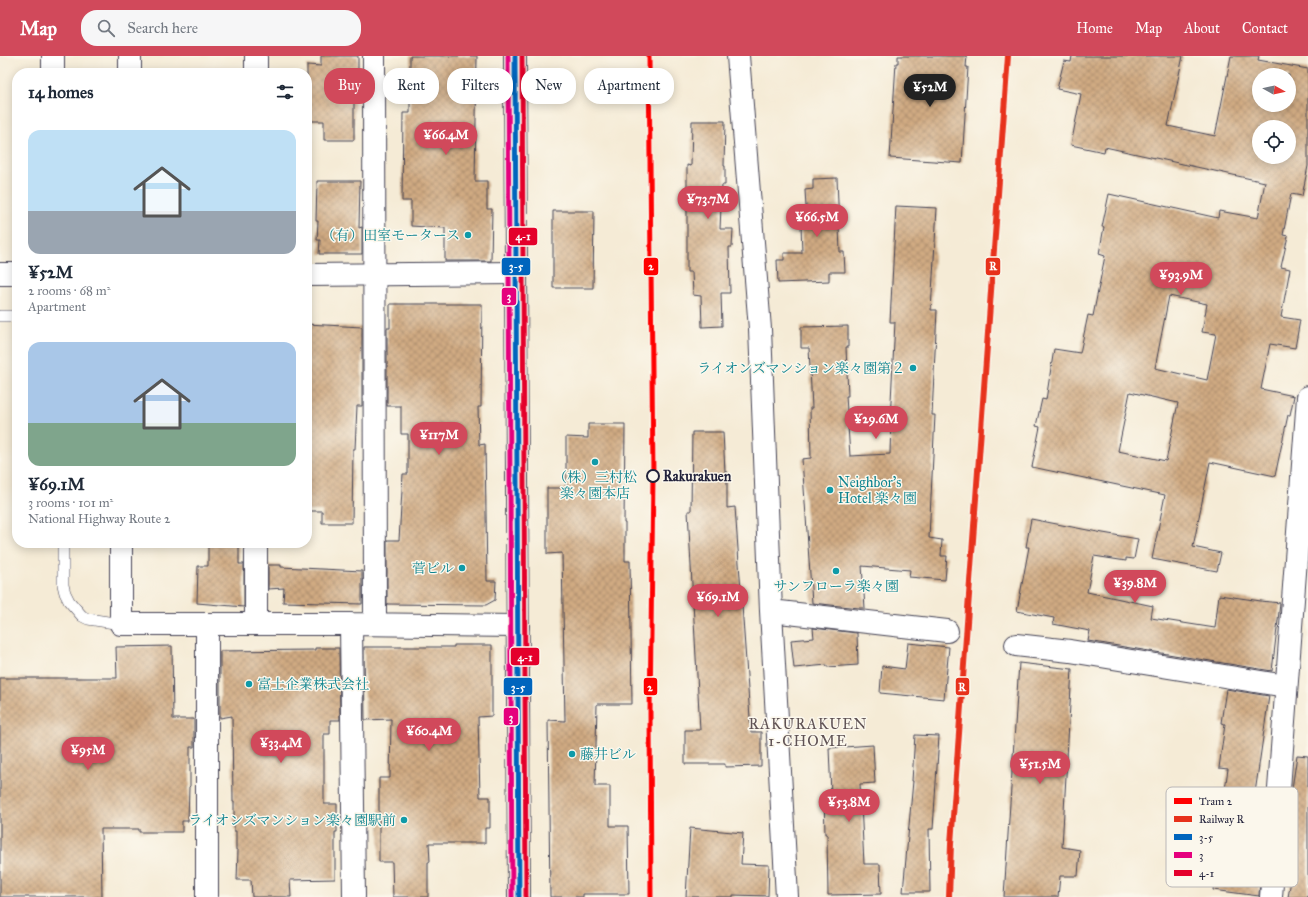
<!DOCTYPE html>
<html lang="en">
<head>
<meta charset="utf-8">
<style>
	:root { --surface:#fff; --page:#f6f6f7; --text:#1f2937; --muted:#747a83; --accent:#d1495b }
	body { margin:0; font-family:"IM FELL Great Primer","Noto Serif JP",serif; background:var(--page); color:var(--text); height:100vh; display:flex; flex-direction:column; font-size:15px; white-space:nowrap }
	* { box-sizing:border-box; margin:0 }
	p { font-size:13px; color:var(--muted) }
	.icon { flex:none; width:22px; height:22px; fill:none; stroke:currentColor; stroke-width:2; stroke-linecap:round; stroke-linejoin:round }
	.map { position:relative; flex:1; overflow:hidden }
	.details { position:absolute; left:12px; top:12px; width:300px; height:480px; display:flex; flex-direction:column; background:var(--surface); border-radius:16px; box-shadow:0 2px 10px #0003 }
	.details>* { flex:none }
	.banner { position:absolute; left:324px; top:12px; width:380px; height:36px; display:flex; gap:8px }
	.needle { width:26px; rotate:98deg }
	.controls { position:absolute; left:1252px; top:12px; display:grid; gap:8px }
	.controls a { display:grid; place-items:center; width:44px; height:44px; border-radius:50%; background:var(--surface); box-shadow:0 2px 10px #0003; font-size:20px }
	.price { position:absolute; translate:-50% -34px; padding:0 9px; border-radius:14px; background:var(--accent); color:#fff; font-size:13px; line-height:26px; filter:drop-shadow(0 1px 2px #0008) }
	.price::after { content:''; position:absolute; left:50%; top:24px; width:12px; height:9px; margin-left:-6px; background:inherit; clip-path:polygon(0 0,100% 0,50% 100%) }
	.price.selected { background:#222; color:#fff }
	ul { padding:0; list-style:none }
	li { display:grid; align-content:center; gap:8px; height:212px; padding:0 16px }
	li span { display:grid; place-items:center; height:124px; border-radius:12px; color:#555 }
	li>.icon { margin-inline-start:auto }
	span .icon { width:72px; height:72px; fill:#fffc; stroke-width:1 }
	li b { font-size:17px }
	h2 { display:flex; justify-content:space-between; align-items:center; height:48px; padding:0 16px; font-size:17px }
	.chip { padding:0 14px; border-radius:16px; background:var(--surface); box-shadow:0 2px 10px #0003; font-size:14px; line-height:36px }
	.chip.selected { background:var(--accent); color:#fff }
	header { display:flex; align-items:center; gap:24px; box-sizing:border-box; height:56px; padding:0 20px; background:var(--accent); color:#fff }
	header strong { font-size:19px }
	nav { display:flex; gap:22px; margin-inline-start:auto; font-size:14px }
	.search { width:280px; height:36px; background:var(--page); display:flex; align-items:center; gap:10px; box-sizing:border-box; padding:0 14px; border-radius:16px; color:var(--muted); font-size:15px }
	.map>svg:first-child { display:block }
	.building { fill:url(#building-cross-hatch); fill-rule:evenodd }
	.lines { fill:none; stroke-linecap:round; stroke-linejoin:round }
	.service-casing { stroke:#424052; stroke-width:12 }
	.minor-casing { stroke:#424052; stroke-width:24 }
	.trunk-casing { stroke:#424052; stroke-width:24 }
	.service { stroke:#fff; stroke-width:11 }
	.minor { stroke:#fff; stroke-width:22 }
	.trunk { stroke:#fff; stroke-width:22 }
	.bus-1-casing { stroke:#fbf7ec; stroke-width:8 }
	.bus-2-casing { stroke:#fbf7ec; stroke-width:8 }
	.bus-3-casing { stroke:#fbf7ec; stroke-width:8 }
	.bus-1 { stroke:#0065bd; stroke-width:5 }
	.bus-2 { stroke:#e5007d; stroke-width:5 }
	.bus-3 { stroke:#e4002b; stroke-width:5 }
	.rail-1-casing { stroke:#fbf7ec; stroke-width:9 }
	.rail-1 { stroke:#e7311b; stroke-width:6 }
	.tram-1-casing { stroke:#fbf7ec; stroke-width:8 }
	.tram-1 { stroke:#f00; stroke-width:5 }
	.culture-dot { fill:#0f9aa8; stroke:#fbf7ec; stroke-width:1.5 }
	.stop-dot { fill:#fbf7ec; stroke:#22223b; stroke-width:2 }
	.labels { text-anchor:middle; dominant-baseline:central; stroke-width:3; stroke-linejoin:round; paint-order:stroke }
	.culture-label { font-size:14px; fill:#0d838f; stroke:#fbf7ec; text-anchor:end }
	.stop-label { font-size:14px; font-weight:bold; fill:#22223b; stroke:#fbf7ec; text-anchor:start }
	.neighbourhood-label { font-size:15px; letter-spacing:1px; fill:#5f5254; stroke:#fbf7ec }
	.key { fill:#fbf7ec; stroke:#bab7b7; stroke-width:1 }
	.key-label { font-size:11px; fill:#22223b }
	.line-badge { stroke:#fbf7ec; stroke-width:1.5 }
	.badge-label { font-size:11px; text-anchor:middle; font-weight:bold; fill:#fff }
</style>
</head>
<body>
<header>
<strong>Map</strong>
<div class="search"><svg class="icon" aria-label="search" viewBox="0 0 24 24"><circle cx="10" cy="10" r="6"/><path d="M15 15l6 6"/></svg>Search here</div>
<nav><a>Home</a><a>Map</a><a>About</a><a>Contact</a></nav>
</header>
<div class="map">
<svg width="1308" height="841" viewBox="0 0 1308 841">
	<defs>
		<pattern id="building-cross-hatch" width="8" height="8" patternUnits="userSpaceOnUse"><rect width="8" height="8" fill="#d0aa82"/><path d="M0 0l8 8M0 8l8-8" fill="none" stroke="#a88a6c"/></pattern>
	</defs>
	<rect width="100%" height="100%" fill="#fbf7ec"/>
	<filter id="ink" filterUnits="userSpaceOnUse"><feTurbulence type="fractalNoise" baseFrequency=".025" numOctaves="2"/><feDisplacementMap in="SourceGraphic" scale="8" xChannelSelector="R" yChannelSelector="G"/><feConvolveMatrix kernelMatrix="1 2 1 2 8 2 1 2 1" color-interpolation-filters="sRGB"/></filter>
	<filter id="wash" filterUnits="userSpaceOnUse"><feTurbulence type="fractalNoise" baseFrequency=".012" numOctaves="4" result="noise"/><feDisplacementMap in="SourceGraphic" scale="16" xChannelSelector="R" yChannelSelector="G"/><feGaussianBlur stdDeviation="0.9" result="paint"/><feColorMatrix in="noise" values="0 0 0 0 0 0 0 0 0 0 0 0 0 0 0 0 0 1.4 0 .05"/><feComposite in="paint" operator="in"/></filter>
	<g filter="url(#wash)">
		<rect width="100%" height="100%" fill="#f5ebd6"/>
		<g id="blocks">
			<path class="building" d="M 321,0 L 358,0 L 358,41 L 354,41 L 354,84 L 324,84 L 324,65 L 307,65 L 307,9 L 321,10 Z
				M 410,0 L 477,0 L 475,125 L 487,125 L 487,153 L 492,153 L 491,205 L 445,205 L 445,172 L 411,170 L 411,145 L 402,145 L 403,57 L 410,57 Z
				M 898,0 L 967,0 L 966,11 L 968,11 L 962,107 L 890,102 L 896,7 L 898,7 Z
				M 1072,0 L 1183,0 L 1168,70 L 1215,80 L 1231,0 L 1259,0 L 1258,4 L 1308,13 L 1308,110 L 1302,140 L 1291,138 L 1283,179 L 1288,180 L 1281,211 L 1290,213 L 1281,261 L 1300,264 L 1295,292 L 1270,288 L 1261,333 L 1294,340 L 1290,359 L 1288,359 L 1275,420 L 1210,406 L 1193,491 L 1221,497 L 1217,515 L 1152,503 L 1165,439 L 1032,411 L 1040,371 L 1036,370 L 1042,343 L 1046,344 L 1054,293 L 1080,297 L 1088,259 L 1093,260 L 1105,200 L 1099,198 L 1104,171 L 1102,171 L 1109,138 L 1218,162 L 1219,155 L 1258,162 L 1265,126 L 1105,91 L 1104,96 L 1071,89 L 1081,38 L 1057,33 L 1064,5 L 1071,6 ZM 1259,19 L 1289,19 L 1289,49 L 1259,49 ZM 1259,71 L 1289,71 L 1289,101 L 1259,101 ZM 1169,240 L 1207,248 L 1202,276 L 1216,278 L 1207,324 L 1155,312 ZM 1130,336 L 1178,347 L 1166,405 L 1118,395 Z
				M 692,65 L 725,65 L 724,110 L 725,110 L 725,129 L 722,129 L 720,173 L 733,173 L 732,191 L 729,191 L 730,237 L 721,237 L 722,270 L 702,271 L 701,240 L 693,239 L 692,216 L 687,216 L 687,109 L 691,110 Z
				M 837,122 L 840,196 L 844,196 L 845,216 L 829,216 L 829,225 L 778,227 L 777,204 L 784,204 L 784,197 L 802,197 L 801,168 L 807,168 L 805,134 L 813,133 L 813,123 Z
				M 317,125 L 360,125 L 359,172 L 362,171 L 362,198 L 319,198 L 320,184 L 317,184 L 318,165 L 316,165 Z
				M 896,150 L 937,152 L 931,254 L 937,254 L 932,359 L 935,359 L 929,482 L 942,484 L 941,500 L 947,500 L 945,524 L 909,521 L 910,514 L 862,510 L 865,552 L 859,552 L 812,547 L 802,403 L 811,402 L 810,352 L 812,352 L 809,292 L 801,292 L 801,271 L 848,270 L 848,291 L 846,291 L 848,340 L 846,340 L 850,400 L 890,398 L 891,365 L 890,365 L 895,266 L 890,266 Z
				M 553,155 L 594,155 L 593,232 L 553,232 Z
				M 390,248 L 482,248 L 481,351 L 478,351 L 479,389 L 485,388 L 487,525 L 496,525 L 495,544 L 486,549 L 387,548 L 387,484 L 399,484 L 403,418 L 408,418 L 408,378 L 401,378 L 401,350 L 387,350 L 387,272 L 390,272 Z
				M 307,268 L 362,271 L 362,350 L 357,350 L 355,393 L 353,393 L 352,467 L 322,467 L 322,455 L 307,455 Z
				M 588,368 L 625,368 L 624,467 L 625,467 L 625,505 L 630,505 L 632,648 L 597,648 L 595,730 L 610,730 L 610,770 L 628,770 L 629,838 L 583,838 L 583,841 L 550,841 L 548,664 L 565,665 L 562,497 L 547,498 L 547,432 L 566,432 L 566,381 L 588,382 Z
				M 692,376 L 723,376 L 725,416 L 727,416 L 727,452 L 735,451 L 751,676 L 761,676 L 761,710 L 725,711 L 725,708 L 685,708 L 685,674 L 700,674 L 688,455 L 691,455 Z
				M 1031,463 L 1103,477 L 1138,483 L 1134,503 L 1126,502 L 1126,505 L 1094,500 L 1087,536 L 1153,550 L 1151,562 L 1215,572 L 1219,539 L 1261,545 L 1280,547 L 1272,615 L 1088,585 L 1090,575 L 1053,568 L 1054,562 L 1017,555 L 1029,491 L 1026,491 Z
				M 208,487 L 239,487 L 239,508 L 244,508 L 244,551 L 197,547 L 198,510 L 208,510 Z
				M 268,509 L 281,509 L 281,511 L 362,515 L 362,548 L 283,546 L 284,532 L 268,533 Z
				M 813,572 L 857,577 L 858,609 L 827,611 L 827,609 L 794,612 L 791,584 L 814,582 Z
				M 908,587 L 949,591 L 944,643 L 880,637 L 882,610 L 905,613 Z
				M 454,589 L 492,589 L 492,660 L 478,661 L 480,741 L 490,741 L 490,772 L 485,772 L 485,787 L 429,787 L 430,806 L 428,806 L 428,841 L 393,841 L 392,806 L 379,806 L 379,722 L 390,722 L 391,663 L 365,664 L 364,591 L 454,591 Z
				M 172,590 L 173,663 L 194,663 L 194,691 L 190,691 L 190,730 L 189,731 L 188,765 L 182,765 L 182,776 L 139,776 L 139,773 L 101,773 L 102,841 L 0,841 L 0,622 L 117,622 L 116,591 Z
				M 315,592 L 339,592 L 340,664 L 330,664 L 330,678 L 324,678 L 324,748 L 337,748 L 337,776 L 335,776 L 335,823 L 290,824 L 291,841 L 252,841 L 251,824 L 237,824 L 238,794 L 236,794 L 236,775 L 234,775 L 234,746 L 233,746 L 232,660 L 220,662 L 220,595 L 315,594 Z
				M 1019,607 L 1072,613 L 1062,791 L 1080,794 L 1078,820 L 1060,820 L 1058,841 L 1004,841 Z
				M 1226,633 L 1269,640 L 1243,820 L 1260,822 L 1259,840 L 1213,834 L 1218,793 L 1213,792 L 1217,767 L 1220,767 L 1228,713 L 1219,712 L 1225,668 L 1221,667 Z
				M 915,679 L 939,680 L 933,773 L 929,773 L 930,836 L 903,836 L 913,725 L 912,725 Z
				M 873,689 L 875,727 L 860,728 L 864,808 L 880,808 L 881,838 L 828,839 L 827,778 L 825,778 L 824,738 L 831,738 L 829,692 Z
				M 1297,699 L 1308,700 L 1308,841 L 1288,841 L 1296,797 L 1287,796 L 1292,733 Z
				M 690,772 L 743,777 L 741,808 L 769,809 L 768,840 L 733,839 L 733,841 L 686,841 Z"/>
		</g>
	</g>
	<g filter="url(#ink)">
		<use href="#blocks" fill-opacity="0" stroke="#424052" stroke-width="1"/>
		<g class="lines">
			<g class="service-casing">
				<path id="service" d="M 0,260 L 17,260
					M 63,487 L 63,529 L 65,537 L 69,545 L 82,560 L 88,563 L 121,568"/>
			</g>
			<g class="minor-casing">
				<path id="minor" d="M 53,0 L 53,17
					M 374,0 L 375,568
					M 738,0 L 760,273 L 771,555 L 787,841
					M 130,17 L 130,0
					M 256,17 L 256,0
					M 0,218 L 17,218
					M 307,219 L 516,217
					M 121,487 L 121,568 L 351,568 L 518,570
					M 256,487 L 256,568
					M 771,555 L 947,575
					M 207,568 L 207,841
					M 351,568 L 354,841
					M 1016,589 L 1070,595 L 1286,630
					M 1271,841 L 1308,341"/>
			</g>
			<g class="trunk-casing">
				<path id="trunk" d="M 515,0 L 519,841"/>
			</g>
			<use href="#service" class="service"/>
			<use href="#minor" class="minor"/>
			<use href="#trunk" class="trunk"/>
			<g class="bus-1-casing">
				<path id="bus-1" d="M 515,0 L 519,841"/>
			</g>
			<g class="bus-2-casing">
				<path id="bus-2" d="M 508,0 L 512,841"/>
			</g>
			<g class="bus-3-casing">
				<path id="bus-3" d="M 522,0 L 526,841"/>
			</g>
			<use href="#bus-1" class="bus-1"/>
			<use href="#bus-2" class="bus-2"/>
			<use href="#bus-3" class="bus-3"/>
			<g class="rail-1-casing">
				<path id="rail-1" d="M 949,841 L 951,788 L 1008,0"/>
			</g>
			<use href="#rail-1" class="rail-1"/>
			<g class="tram-1-casing">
				<path id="tram-1" d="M 649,0 L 653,420 L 650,657 L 651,841"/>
			</g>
			<use href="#tram-1" class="tram-1"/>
		</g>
	</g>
	<g class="culture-dot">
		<circle cx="468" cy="179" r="4"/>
		<circle cx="913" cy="312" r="4"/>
		<circle cx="595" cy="406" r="4"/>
		<circle cx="830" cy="434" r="4"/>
		<circle cx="462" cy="512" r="4"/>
		<circle cx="836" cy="515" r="4"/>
		<circle cx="249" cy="628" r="4"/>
		<circle cx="572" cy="698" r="4"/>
		<circle cx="404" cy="764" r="4"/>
	</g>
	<circle class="stop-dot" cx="653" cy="420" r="6"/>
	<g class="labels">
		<g class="culture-label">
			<text x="460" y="179">（有）田室モータース</text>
			<text x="905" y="312">ライオンズマンション楽々園第２</text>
			<text x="595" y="421" text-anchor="middle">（株）三村松<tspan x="595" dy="16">楽々園本店</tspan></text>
			<text x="838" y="426" text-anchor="start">Neighbor's<tspan x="838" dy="16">Hotel 楽々園</tspan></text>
			<text x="454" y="512">菅ビル</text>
			<text x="836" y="530" text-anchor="middle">サンフローラ楽々園</text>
			<text x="257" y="628" text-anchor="start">富士企業株式会社</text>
			<text x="580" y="698" text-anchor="start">藤井ビル</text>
			<text x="396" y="764">ライオンズマンション楽々園駅前</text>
		</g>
		<g class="stop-label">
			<text x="663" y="420">Rakurakuen</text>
		</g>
		<g class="neighbourhood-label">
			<text x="808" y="668">RAKURAKUEN<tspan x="808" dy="17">1-CHOME</tspan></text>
		</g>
	</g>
	<rect x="1166" y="731" width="132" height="100" rx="6" class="key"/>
	<rect x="1174" y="742" width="18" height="6" fill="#f00"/>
	<rect x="1174" y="760" width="18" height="6" fill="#e7311b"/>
	<rect x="1174" y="778" width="18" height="6" fill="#0065bd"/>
	<rect x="1174" y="796" width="18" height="6" fill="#e5007d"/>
	<rect x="1174" y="814" width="18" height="6" fill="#e4002b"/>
	<g class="key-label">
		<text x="1199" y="749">Tram 2</text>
		<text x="1199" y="767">Railway R</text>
		<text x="1199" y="785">3-5</text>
		<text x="1199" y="803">3</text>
		<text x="1199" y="821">4-1</text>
	</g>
	<g class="line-badge">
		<rect x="508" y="171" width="30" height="19" rx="4" fill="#e4002b"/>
		<rect x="985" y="201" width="16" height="19" rx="4" fill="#e7311b"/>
		<rect x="501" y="201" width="30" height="19" rx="4" fill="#0065bd"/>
		<rect x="643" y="201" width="16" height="19" rx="4" fill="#f00"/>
		<rect x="501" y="231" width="16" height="19" rx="4" fill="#e5007d"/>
		<rect x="510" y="591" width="30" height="19" rx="4" fill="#e4002b"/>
		<rect x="955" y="621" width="15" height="19" rx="4" fill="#e7311b"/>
		<rect x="643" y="621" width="15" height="19" rx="4" fill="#f00"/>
		<rect x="503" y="621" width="30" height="19" rx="4" fill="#0065bd"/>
		<rect x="503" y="651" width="16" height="19" rx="4" fill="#e5007d"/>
	</g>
	<g class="badge-label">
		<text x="523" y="184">4-1</text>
		<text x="993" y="214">R</text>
		<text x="516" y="214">3-5</text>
		<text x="651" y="214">2</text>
		<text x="509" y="244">3</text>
		<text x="525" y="605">4-1</text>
		<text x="962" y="635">R</text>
		<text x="650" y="635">2</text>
		<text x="518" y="635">3-5</text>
		<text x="511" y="665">3</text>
	</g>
</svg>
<div class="controls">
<a><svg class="needle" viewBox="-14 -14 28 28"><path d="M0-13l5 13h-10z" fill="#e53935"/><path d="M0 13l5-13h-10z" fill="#747a83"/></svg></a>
<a><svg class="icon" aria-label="locate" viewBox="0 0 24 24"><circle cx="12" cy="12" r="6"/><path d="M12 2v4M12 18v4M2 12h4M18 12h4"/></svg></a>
</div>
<b class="price selected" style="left:930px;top:52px">¥52M</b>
<b class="price" style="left:446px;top:100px">¥66.4M</b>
<b class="price" style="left:708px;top:164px">¥73.7M</b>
<b class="price" style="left:817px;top:182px">¥66.5M</b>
<b class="price" style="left:1181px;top:240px">¥93.9M</b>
<b class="price" style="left:876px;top:384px">¥29.6M</b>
<b class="price" style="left:439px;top:400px">¥117M</b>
<b class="price" style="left:1135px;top:548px">¥39.8M</b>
<b class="price" style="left:718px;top:562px">¥69.1M</b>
<b class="price" style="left:429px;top:696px">¥60.4M</b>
<b class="price" style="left:281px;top:708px">¥33.4M</b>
<b class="price" style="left:88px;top:715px">¥95M</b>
<b class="price" style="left:1040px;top:729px">¥51.5M</b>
<b class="price" style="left:849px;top:767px">¥53.8M</b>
<div class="banner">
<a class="chip selected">Buy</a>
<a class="chip">Rent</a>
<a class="chip">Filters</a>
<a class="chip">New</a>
<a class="chip">Apartment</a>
</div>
<section class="details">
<h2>14 homes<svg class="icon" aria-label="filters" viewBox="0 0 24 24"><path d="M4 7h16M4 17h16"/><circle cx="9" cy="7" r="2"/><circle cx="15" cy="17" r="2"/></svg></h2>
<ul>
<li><span style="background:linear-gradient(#bfe0f5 65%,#9aa5b1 0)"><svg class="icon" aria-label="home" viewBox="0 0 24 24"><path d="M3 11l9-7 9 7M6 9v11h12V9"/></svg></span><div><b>¥52M</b><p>2 rooms · 68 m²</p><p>Apartment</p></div></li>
<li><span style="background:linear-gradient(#a9c7e8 65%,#7fa58c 0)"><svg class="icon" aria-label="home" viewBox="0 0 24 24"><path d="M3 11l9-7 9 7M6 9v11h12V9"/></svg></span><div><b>¥69.1M</b><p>3 rooms · 101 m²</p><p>National Highway Route 2</p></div></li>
</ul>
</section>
</div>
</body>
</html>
